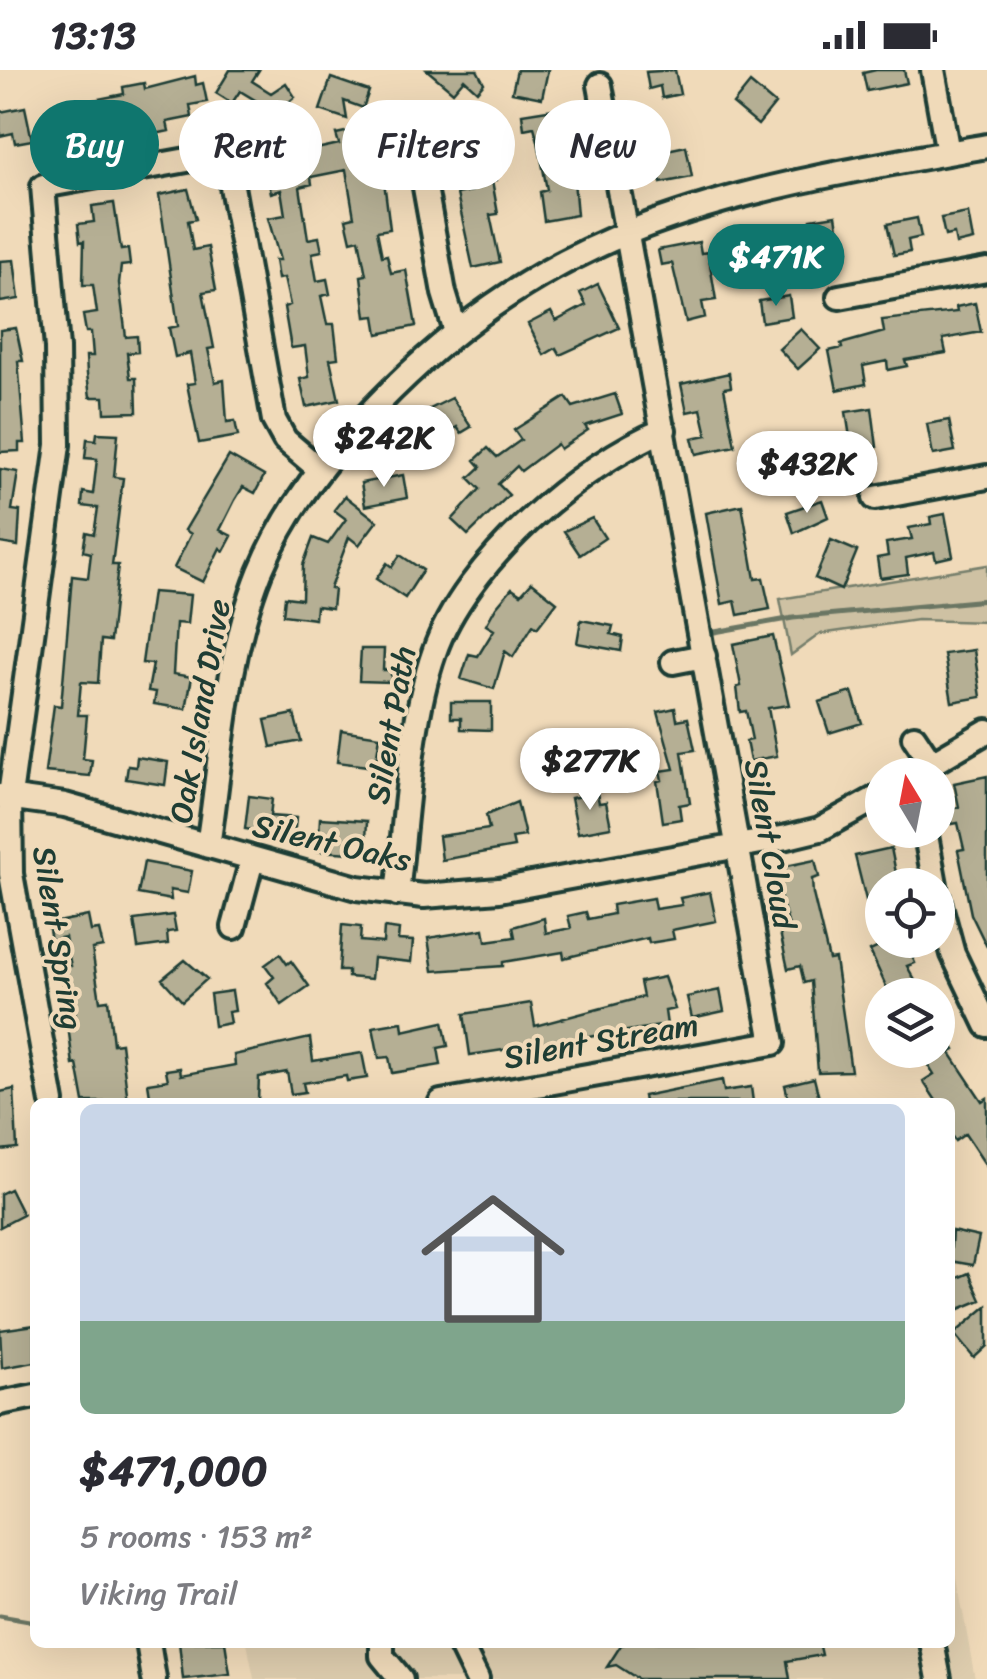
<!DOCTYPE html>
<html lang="en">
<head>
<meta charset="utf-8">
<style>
	:root { --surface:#fff; --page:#f2f2f3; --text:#2b2b33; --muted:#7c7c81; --accent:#0f766e }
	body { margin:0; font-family:Sriracha,sans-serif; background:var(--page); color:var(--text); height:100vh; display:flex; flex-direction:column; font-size:38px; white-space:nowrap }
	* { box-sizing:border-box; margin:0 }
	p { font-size:32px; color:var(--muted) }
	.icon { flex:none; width:55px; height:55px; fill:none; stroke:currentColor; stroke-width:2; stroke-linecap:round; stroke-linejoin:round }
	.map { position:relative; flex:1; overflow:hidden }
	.side { position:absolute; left:30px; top:1028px; width:925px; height:550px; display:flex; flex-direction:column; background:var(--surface); border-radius:15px; box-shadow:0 10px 40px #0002 }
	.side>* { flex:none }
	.hud { position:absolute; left:30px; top:30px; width:928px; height:90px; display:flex; gap:20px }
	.needle { width:65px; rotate:350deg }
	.tools { position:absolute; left:865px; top:688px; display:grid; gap:20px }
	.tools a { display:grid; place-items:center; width:90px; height:90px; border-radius:50%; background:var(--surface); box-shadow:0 10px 40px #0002; font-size:50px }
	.price { position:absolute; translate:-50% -85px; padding:0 22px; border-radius:35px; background:#fff; color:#222; font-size:32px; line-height:65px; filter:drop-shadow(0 2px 5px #0008) }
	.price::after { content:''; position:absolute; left:50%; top:60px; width:30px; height:22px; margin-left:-15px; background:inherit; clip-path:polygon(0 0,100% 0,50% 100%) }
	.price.current { background:var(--accent); color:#fff }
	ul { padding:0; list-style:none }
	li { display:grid; align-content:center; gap:20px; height:530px; padding:0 50px }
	li span { display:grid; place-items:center; height:310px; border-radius:15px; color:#555 }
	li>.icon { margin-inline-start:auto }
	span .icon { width:180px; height:180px; fill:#fffc; stroke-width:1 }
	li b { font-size:42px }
	.tag { padding:0 35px; border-radius:45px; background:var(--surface); box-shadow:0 10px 40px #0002; font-size:35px; line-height:90px }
	.tag.current { background:var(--accent); color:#fff }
	.status { display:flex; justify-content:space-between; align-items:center; height:70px; padding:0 50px; background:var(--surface); direction:ltr }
	.status svg { height:28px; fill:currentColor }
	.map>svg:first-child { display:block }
	.built { fill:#decdae }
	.green { fill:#cec1a3; stroke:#767f6c; stroke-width:2.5 }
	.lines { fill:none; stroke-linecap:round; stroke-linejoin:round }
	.stream { stroke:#6b7664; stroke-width:5 }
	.building { fill:#b5af94; stroke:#1f3d34; stroke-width:2.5 }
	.minor-casing { stroke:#1f3d34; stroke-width:30 }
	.minor { stroke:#f0dab9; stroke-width:22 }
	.labels { text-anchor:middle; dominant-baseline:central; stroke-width:8; stroke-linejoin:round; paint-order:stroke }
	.street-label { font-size:32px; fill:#1f3d34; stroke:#f0dab9 }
</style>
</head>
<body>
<div class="status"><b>13:13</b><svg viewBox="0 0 49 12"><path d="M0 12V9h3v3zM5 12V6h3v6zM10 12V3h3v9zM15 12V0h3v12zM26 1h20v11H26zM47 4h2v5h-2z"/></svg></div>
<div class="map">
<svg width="987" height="1609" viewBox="0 0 987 1609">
	<rect width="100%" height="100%" fill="#f0dab9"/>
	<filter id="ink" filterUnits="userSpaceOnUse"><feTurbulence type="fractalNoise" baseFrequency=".01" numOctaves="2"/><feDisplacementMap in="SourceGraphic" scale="20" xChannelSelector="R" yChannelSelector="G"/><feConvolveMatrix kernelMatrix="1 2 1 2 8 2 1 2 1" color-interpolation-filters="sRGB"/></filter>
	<g filter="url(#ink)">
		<path class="built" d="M 950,1470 L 975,1609 L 254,1609 L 247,1573 L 950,1572 Z"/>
		<path class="green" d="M 987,495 L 987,552 L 917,550 L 820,564 L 791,585 L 780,529 Z"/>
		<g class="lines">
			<path class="stream" d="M 709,563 L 793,548 L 987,530
				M 0,1546 L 35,1552"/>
		</g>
		<path class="building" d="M 230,0 L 259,0 L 252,11 L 271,23 L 286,13 L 295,27 L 289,32 L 298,45 L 271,64 L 262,51 L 275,42 L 240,21 L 232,33 L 216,23 Z
			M 427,0 L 477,0 L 484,13 L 477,21 L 464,9 L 453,22 Z
			M 517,0 L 548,0 L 542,28 L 512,22 Z
			M 675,0 L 680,24 L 662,28 L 660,16 L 649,19 L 646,2 Z
			M 876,0 L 904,0 L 907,13 L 867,21 L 863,3 Z
			M 195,6 L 196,15 L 203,13 L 207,32 L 190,35 L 192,47 L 167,52 L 169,61 L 151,65 L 149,51 L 124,56 L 126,69 L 109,72 L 106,56 L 79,61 L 81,71 L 60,75 L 53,38 L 124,24 L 123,17 L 144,13 L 145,19 Z
			M 331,8 L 369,21 L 363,38 L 344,31 L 347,49 L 320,40 Z
			M 750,13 L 775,34 L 758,55 L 733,34 Z
			M 489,35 L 494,62 L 488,63 L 496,110 L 492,110 L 498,144 L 490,145 L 500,192 L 473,198 L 457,124 L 472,121 L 468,95 L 452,97 L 449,80 L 465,77 L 460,51 L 471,49 L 470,38 Z
			M 25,37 L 32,70 L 15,73 L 13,63 L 0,66 L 0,42 Z
			M 554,39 L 560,78 L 571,76 L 577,145 L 544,151 L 540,122 L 547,120 L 538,71 L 534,57 L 524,59 L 522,44 Z
			M 350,61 L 354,79 L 369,76 L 374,104 L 383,103 L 390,159 L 377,161 L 382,186 L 387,185 L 391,203 L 406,200 L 416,256 L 378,264 L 375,246 L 366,247 L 361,206 L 366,205 L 359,169 L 351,171 L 346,149 L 354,147 L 346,100 L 311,107 L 312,114 L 300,117 L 308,169 L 319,167 L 322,181 L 312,183 L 317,211 L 327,209 L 330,224 L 321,226 L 327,254 L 334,254 L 338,288 L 330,289 L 339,330 L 306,337 L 300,309 L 309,307 L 305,276 L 291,278 L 284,237 L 290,235 L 284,208 L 278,209 L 275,190 L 280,190 L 268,148 L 285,145 L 281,120 L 271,123 L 267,105 L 283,102 L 280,87 L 339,74 L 336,64 Z
			M 686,76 L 692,107 L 661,113 L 658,99 L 647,102 L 643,85 Z
			M 188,119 L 196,149 L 188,151 L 193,180 L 208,177 L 216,220 L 203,222 L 214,278 L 208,279 L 215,312 L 224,310 L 227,352 L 235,351 L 238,366 L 199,373 L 187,314 L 195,313 L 190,283 L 175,287 L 169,258 L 178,256 L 159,125 Z
			M 114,133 L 121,180 L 128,179 L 130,195 L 121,196 L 119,213 L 126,267 L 137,266 L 138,282 L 127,283 L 130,308 L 136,308 L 137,342 L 105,343 L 104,327 L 90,327 L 87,304 L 86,286 L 93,286 L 91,262 L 86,262 L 83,245 L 97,243 L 93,215 L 83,215 L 84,171 L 80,172 L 78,154 L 94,152 L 92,136 Z
			M 968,143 L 973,170 L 956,174 L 954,164 L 945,166 L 941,148 Z
			M 836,145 L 841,178 L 816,181 L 811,149 Z
			M 917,148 L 921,167 L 908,170 L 910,182 L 894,185 L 887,154 Z
			M 775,166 L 805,181 L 793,206 L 763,192 Z
			M 699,172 L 701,183 L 708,182 L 716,230 L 702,232 L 705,247 L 686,252 L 672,193 L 661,195 L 658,180 Z
			M 14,190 L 19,229 L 0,232 L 0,191 Z
			M 598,214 L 619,258 L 560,285 L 556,278 L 544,285 L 528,254 L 551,242 L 556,251 L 586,235 L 580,223 Z
			M 789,226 L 792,247 L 762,252 L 759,231 Z
			M 975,233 L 981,262 L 943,269 L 946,283 L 905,290 L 907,296 L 888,300 L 887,291 L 863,296 L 866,314 L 837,320 L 829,281 L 842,278 L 841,274 L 884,262 L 882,250 L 957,242 L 956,237 Z
			M 16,258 L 23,291 L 18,291 L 25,373 L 19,373 L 19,381 L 0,382 L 0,260 Z
			M 801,259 L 820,279 L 798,299 L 779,279 Z
			M 729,303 L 731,317 L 724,318 L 735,376 L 696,384 L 692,368 L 707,365 L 701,339 L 687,342 L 681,314 Z
			M 615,324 L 622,344 L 585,356 L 588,360 L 560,379 L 557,374 L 521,401 L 517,396 L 498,414 L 509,425 L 468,465 L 452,450 L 480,419 L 469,408 L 481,397 L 475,390 L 488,378 L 497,387 L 521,370 L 514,360 L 566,327 L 573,337 Z
			M 452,328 L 471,357 L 461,363 L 457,357 L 437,370 L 420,344 Z
			M 872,338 L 877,377 L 852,380 L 846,342 Z
			M 949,350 L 955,381 L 933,385 L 927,354 Z
			M 97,363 L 118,364 L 114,407 L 123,408 L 112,495 L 118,495 L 110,571 L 101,570 L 98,613 L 81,612 L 78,645 L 87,645 L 83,689 L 92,690 L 90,706 L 45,702 L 54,635 L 61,636 L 72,506 L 88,508 L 91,483 L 83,481 L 86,462 L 94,464 L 98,438 L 82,436 L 83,422 L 93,424 L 97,389 L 85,388 L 87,369 L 96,370 Z
			M 798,378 L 825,383 L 821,401 L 829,402 L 825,419 L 791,412 Z
			M 229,386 L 264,406 L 255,423 L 243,417 L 235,430 L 220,460 L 232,466 L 224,481 L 220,478 L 203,512 L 174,498 L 191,464 L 185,460 Z
			M 0,399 L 18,402 L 12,440 L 20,441 L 18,476 L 0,473 Z
			M 403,405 L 407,428 L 365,436 L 361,413 Z
			M 345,426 L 377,451 L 359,475 L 349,467 L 330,518 L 334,519 L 332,538 L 316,536 L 315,549 L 283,545 L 285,527 L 302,529 L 303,495 L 313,468 L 328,474 L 346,449 L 334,440 Z
			M 822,430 L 828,447 L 794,463 L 787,442 Z
			M 742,435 L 755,509 L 763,508 L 770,539 L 738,545 L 735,531 L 722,534 L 706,443 Z
			M 945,444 L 953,486 L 936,490 L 934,482 L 906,488 L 908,504 L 880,508 L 877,488 L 888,486 L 886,473 L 912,469 L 909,458 L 931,454 L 930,447 Z
			M 592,448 L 605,468 L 580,485 L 564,461 Z
			M 831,470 L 857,481 L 841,520 L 815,508 Z
			M 400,485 L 423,500 L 405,528 L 376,509 L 387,493 L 392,497 Z
			M 532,512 L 557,532 L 537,558 L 533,555 L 513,587 L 505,581 L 494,619 L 461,609 L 469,584 L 478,586 L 494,560 L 486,555 L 496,537 L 512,518 L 521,524 Z
			M 152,522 L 190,525 L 187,554 L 176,553 L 173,604 L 192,607 L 186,639 L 154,634 L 156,622 L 148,621 L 153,594 L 142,593 Z
			M 581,550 L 613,556 L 611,564 L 623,567 L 621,581 L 577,573 Z
			M 773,566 L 789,635 L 768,638 L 777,686 L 750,691 L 746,671 L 752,670 L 746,641 L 740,642 L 737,617 L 741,616 L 733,574 Z
			M 361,579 L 384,579 L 383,600 L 391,600 L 391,612 L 359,611 Z
			M 974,580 L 981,627 L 952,632 L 944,584 Z
			M 852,622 L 862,653 L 829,663 L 819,632 Z
			M 451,632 L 491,632 L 491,660 L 461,659 L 461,648 L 451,648 Z
			M 675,638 L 677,650 L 688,648 L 695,680 L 682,682 L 690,733 L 679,735 L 681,749 L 663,752 L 657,711 L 662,710 L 660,701 L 674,699 L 658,642 Z
			M 294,644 L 301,671 L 271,677 L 265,650 Z
			M 341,660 L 380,666 L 375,697 L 337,692 Z
			M 137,687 L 168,692 L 165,715 L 126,709 L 128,696 L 136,697 Z
			M 987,706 L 987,877 L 971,844 L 958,780 L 964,779 L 958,753 L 952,754 L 949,739 L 959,737 L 954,713 Z
			M 597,723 L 599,733 L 606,732 L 611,757 L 578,763 L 571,728 Z
			M 249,726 L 272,729 L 270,746 L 296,748 L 294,766 L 245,759 Z
			M 517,732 L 525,766 L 512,768 L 514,777 L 442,790 L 439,766 L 489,759 L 486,745 Z
			M 320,748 L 367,751 L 366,770 L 352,769 L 351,783 L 318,781 Z
			M 891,778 L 897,808 L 882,811 L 882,873 L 877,874 L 855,786 Z
			M 815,790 L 819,807 L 812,809 L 813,824 L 829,890 L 835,889 L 851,1001 L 818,1002 L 811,911 L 804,913 L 800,896 L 788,899 L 779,858 L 789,856 L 772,799 Z
			M 144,792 L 192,801 L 188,823 L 170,820 L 171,830 L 138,824 Z
			M 710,822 L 716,851 L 672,860 L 674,869 L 649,873 L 648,868 L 564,888 L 563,882 L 503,892 L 503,896 L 433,901 L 428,868 L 484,859 L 486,871 L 515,867 L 513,857 L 544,848 L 546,863 L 571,858 L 568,846 L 586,842 L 588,849 L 613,844 L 612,835 L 653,828 L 655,839 L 682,835 L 680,828 Z
			M 173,845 L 176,861 L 167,862 L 168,874 L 138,878 L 134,850 Z
			M 88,846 L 91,861 L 99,860 L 103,877 L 92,879 L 100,931 L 108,930 L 113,974 L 121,973 L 128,1032 L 84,1032 L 77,994 L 73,995 L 68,955 L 77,953 L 72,925 L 65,926 L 61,898 L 71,896 L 65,867 L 51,870 L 48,854 Z
			M 342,855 L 361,857 L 360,871 L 383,873 L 384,858 L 399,860 L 398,870 L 413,871 L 411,892 L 373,888 L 371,909 L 348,907 L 348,901 L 339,901 Z
			M 893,870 L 905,870 L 915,893 L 907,896 L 923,925 L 890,925 L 870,881 Z
			M 280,884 L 287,894 L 291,891 L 309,916 L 282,935 L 267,913 L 274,907 L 265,895 Z
			M 185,890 L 207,909 L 182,931 L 162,909 Z
			M 664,907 L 675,939 L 665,941 L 667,955 L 470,985 L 464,944 L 531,933 L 535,956 L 643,927 L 640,912 Z
			M 720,920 L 724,941 L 692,948 L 687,927 Z
			M 232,921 L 235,941 L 228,942 L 230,953 L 214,956 L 210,924 Z
			M 402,952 L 403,961 L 443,952 L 448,976 L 438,978 L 441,995 L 392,1003 L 389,987 L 379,988 L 373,957 Z
			M 938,952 L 955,980 L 950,983 L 982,1031 L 987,1028 L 987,1097 L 965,1064 L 955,1071 L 950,1064 L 950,1032 L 937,1032 L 923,1011 L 934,1004 L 919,980 L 938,980 Z
			M 310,968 L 313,991 L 362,983 L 367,1008 L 347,1011 L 346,1006 L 303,1013 L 305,1022 L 291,1024 L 287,1002 L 259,1007 L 258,1031 L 151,1032 L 148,1013 L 168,1010 L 166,1000 L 180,998 L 181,1005 L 235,995 L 234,985 Z
			M 814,1008 L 820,1032 L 789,1032 L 785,1015 Z
			M 722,1010 L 724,1021 L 751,1017 L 753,1032 L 644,1032 L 643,1026 Z
			M 14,1019 L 17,1078 L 0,1080 L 0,1022 Z
			M 10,1119 L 23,1145 L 0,1157 L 0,1124 Z
			M 952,1161 L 979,1167 L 973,1195 L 950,1191 Z
			M 969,1203 L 981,1230 L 950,1243 L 950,1211 Z
			M 987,1236 L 987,1276 L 974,1288 L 954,1264 Z
			M 35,1255 L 35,1292 L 2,1298 L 0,1260 Z
			M 179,1572 L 225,1572 L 230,1604 L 183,1609 Z
			M 631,1572 L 819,1572 L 822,1585 L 787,1591 L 790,1609 L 638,1609 L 616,1595 L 607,1597 L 621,1575 Z"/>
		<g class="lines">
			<g class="minor-casing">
				<path id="minor" d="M 933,0 L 948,83
					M 412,45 L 444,223 L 456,262
					M 839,227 L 987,200
					M 875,428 L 987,407
					M 673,592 L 704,586
					M 914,667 L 930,691
					M 912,705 L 987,661
					M 0,726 L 65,735 L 357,818 L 424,826 L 499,820 L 787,767 L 820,759 L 882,725
					M 925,760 L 935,815
					M 208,776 C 222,685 226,587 260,502 C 287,437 328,386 376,336 C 559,146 740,120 987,76
					M 397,824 C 406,750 410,651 434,583 C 464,494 579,395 664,360
					M 938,828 L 953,884 L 987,955
					M 234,857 L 252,790
					M 52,1032 L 11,804 L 10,726 L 58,375 L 57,278 L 43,116 L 226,83 L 274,350 L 285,370 L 319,399
					M 441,1032 L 773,973 L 600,15
					M 0,1333 L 35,1326
					M 148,1572 L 154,1609
					M 382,1572 L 382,1586 L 401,1609
					M 459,1572 L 477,1609
					M 932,1572 L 939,1609"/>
			</g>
			<use href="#minor" class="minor"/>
		</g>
	</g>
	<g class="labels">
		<g class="street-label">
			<text transform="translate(200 641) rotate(-80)">Oak Island Drive</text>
			<text transform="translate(391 655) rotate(-80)">Silent Path</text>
			<text transform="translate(332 773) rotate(13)">Silent Oaks</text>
			<text transform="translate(770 774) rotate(80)">Silent Cloud</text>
			<text transform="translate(58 868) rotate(81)">Silent Spring</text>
			<text transform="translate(601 971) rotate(-10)">Silent Stream</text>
		</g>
	</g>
</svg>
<div class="tools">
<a><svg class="needle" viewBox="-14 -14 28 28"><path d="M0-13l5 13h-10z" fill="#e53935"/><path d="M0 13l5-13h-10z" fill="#7c7c81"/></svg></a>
<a><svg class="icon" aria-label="locate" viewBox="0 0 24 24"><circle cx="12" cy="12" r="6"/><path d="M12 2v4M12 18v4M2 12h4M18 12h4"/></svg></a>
<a><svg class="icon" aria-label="layers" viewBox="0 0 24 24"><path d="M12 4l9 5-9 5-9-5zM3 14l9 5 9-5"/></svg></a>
</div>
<b class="price current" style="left:776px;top:239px">$471K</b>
<b class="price" style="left:384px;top:420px">$242K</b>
<b class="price" style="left:807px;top:446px">$432K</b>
<b class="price" style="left:590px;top:743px">$277K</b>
<div class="hud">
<a class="tag current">Buy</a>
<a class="tag">Rent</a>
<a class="tag">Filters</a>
<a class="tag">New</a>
</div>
<section class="side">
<ul>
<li><span style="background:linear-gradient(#c9d6e8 70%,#7fa58c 0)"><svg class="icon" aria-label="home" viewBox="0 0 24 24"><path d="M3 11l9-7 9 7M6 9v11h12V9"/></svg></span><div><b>$471,000</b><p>5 rooms · 153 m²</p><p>Viking Trail</p></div></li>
</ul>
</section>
</div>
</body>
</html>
